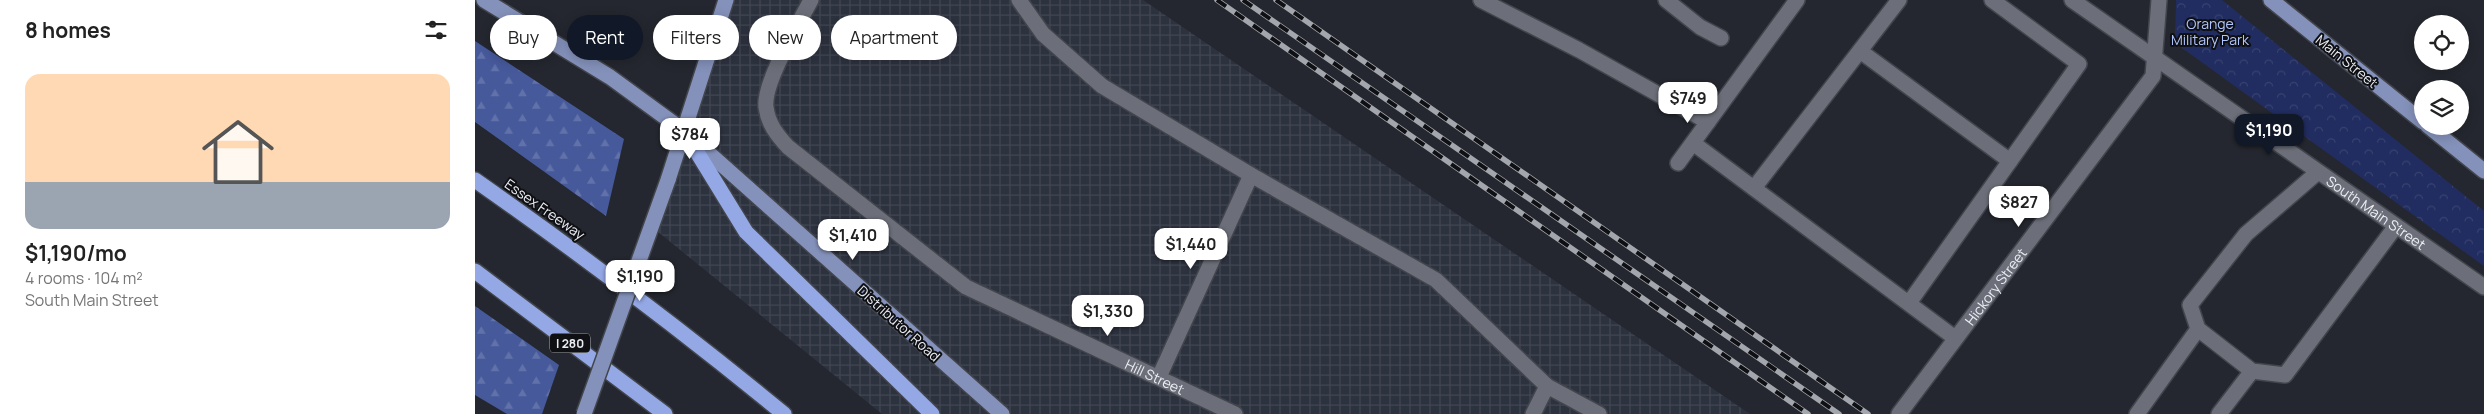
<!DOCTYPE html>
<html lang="en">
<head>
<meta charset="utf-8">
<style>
	:root { --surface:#fff; --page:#f6f6f6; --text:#222; --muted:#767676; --accent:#111827 }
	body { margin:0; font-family:Manrope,sans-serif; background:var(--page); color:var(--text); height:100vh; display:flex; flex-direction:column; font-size:19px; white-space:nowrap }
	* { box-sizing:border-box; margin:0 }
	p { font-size:16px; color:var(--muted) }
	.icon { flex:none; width:28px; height:28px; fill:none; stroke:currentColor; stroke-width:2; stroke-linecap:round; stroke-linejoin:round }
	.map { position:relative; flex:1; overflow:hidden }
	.details { display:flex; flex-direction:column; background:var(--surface); width:475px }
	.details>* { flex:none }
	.hud { position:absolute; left:15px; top:15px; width:475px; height:45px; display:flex; gap:10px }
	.controls { position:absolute; left:1939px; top:15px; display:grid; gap:10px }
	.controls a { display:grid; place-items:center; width:55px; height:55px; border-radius:50%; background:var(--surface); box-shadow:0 2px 12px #0003; font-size:25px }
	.price { position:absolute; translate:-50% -42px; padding:0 11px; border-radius:10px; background:#fff; color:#222; font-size:16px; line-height:32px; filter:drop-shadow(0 1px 2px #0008) }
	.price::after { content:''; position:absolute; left:50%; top:30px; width:15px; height:11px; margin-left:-8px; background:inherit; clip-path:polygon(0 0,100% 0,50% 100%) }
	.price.active { background:var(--accent); color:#fff }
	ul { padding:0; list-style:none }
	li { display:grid; align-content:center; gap:10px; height:265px; padding:0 25px }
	li span { display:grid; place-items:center; height:155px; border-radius:15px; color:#555 }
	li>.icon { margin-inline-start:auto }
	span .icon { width:90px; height:90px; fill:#fffc; stroke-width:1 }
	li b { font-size:21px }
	h2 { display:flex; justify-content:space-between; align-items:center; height:60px; padding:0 25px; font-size:21px }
	.tag { padding:0 18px; border-radius:22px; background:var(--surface); box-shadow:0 2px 12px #0003; font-size:18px; line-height:45px }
	.tag.active { background:var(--accent); color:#fff }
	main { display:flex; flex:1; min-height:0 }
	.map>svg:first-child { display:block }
	.industrial { fill:url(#industrial-grid) }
	.forest { fill:url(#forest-firs) }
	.park { fill:url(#park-crowns) }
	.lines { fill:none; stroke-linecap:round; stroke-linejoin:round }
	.minor-casing { stroke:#42454c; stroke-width:18 }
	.major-casing { stroke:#42454c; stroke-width:18 }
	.highway-casing { stroke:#42454c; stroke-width:18 }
	.minor { stroke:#6c6f79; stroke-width:15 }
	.major { stroke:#8491ba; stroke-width:15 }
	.highway { stroke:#94a8e6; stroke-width:15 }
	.rail-casing { stroke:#a4a6ad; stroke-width:5.5 }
	.rail { stroke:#0f1013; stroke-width:4; stroke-dasharray:11; stroke-linecap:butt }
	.major-bridge-casing { stroke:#42454c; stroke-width:18; stroke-linecap:butt }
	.major-bridge { stroke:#8491ba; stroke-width:15 }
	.labels { text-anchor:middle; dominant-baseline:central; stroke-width:4; stroke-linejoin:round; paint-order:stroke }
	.shield { fill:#0f1013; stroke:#a9abb0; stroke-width:1 }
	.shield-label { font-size:12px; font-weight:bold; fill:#ebedf3 }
	.park-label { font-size:14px; fill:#b1c4fd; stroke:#0f1013 }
	.street-label { font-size:14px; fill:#ebedf3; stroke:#0f1013 }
</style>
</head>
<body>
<main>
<section class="details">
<h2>8 homes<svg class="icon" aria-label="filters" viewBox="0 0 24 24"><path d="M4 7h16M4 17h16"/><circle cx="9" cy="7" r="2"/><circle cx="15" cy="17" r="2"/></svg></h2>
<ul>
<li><span style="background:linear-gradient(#ffd9b3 70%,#9aa5b1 0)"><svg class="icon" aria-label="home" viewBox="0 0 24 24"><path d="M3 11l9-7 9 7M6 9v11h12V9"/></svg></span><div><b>$1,190/mo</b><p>4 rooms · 104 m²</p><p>South Main Street</p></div></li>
</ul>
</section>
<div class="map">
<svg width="2009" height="414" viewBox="0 0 2009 414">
	<defs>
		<pattern id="industrial-grid" width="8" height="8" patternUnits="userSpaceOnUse" patternTransform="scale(1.25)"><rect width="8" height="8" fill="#2d323f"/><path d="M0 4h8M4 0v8" fill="none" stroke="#414652"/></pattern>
		<pattern id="forest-firs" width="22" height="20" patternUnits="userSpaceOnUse" patternTransform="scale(1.25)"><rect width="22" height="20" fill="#46599b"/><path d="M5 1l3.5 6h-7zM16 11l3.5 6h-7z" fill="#6171a9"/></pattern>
		<pattern id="park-crowns" width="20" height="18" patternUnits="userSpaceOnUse" patternTransform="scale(1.25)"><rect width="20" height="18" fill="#212d60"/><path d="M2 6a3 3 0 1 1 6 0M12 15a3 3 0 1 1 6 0" fill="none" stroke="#374270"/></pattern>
	</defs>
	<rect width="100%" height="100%" fill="#24272f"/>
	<path class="industrial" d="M 252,0 L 668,0 L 1275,414 L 407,414 L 177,227 Z"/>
	<path class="forest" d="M 0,41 L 149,139 L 131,216 L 0,122 Z
		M 0,306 L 84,365 L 67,414 L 32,414 L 0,395 Z"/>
	<path class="park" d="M 1701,0 L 1747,0 L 2009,211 L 2009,266 L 1703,45 L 1700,40 Z"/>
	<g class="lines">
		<g class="minor-casing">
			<g id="minor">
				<path id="s1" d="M 336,0 C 324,23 288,83 291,107 C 293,124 302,135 313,147 L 491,287 L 760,414"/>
				<path d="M 544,0 L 568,34 L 627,86 L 776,175 L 961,280 L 1072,386 L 1124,414"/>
				<path d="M 1006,0 L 1104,50 L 1233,122"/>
				<path d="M 1191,0 L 1225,27 L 1246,38"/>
				<path id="s2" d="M 1597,0 L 2009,287"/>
				<path d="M 1385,51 L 1535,161"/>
				<path d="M 1218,143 L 1480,338"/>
				<path d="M 1203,163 L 1322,0"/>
				<path d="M 1843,172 L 1771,234 L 1715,305 L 1723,329 L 1777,371 L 1810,375 L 1921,226"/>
				<path d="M 1279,188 L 1424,0"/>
				<path d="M 1434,303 L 1604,64 L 1517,0"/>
				<path d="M 684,377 L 776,175"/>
				<path d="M 1058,414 L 1072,386"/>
				<path id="s3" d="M 1424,414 L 1678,76 L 1684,0"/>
				<path d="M 1662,414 L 1723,329"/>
				<path d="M 1744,414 L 1777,371"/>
			</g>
		</g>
		<g class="major-casing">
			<path id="major" d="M 9,0 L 135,77 L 209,131 L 527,414
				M 1796,0 L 1948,122
				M 1953,126 L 2009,171
				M 193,180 L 251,0"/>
		</g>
		<g class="highway-casing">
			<path id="highway" d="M 209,131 L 271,232 L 457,414
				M 0,180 C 107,255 208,331 309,414
				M 0,271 L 190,414"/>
		</g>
		<use href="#minor" class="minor"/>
		<use href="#major" class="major"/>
		<use href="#highway" class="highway"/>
		<g class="rail-casing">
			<path id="rail" d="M 742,0 L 1333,414
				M 768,0 L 1364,414
				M 801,0 L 1393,414"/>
		</g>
		<use href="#rail" class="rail"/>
		<g class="major-bridge-casing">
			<path id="major-bridge" d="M 109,414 L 193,180"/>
		</g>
		<use href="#major-bridge" class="major-bridge"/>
	</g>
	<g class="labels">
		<rect class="shield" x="75" y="333.5" width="40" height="19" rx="4"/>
		<g class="shield-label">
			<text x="95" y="343">I 280</text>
		</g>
		<g class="park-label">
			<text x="1735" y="23">Orange<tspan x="1735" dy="16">Military Park</tspan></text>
		</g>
		<g class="street-label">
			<text transform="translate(1872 61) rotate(39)">Main Street</text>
			<text transform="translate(70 209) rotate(35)">Essex Freeway</text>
			<text stroke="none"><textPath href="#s2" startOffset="371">South Main Street</textPath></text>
			<text stroke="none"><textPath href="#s3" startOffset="160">Hickory Street</textPath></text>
			<text transform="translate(424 323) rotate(42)">Distributor Road</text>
			<text stroke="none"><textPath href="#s1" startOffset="599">Hill Street</textPath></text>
		</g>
	</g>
</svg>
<div class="controls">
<a><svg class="icon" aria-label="locate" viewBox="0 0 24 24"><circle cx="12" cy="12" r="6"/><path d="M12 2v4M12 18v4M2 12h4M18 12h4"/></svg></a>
<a><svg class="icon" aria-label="layers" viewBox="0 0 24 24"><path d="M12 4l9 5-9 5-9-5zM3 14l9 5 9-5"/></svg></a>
</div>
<b class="price" style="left:1213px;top:124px">$749</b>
<b class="price active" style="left:1794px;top:156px">$1,190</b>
<b class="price" style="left:215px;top:160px">$784</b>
<b class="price" style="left:1544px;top:228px">$827</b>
<b class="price" style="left:378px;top:261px">$1,410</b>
<b class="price" style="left:716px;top:270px">$1,440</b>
<b class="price" style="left:165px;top:302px">$1,190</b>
<b class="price" style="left:633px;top:337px">$1,330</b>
<div class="hud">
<a class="tag">Buy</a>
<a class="tag active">Rent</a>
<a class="tag">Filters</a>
<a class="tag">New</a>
<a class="tag">Apartment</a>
</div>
</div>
</main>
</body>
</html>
